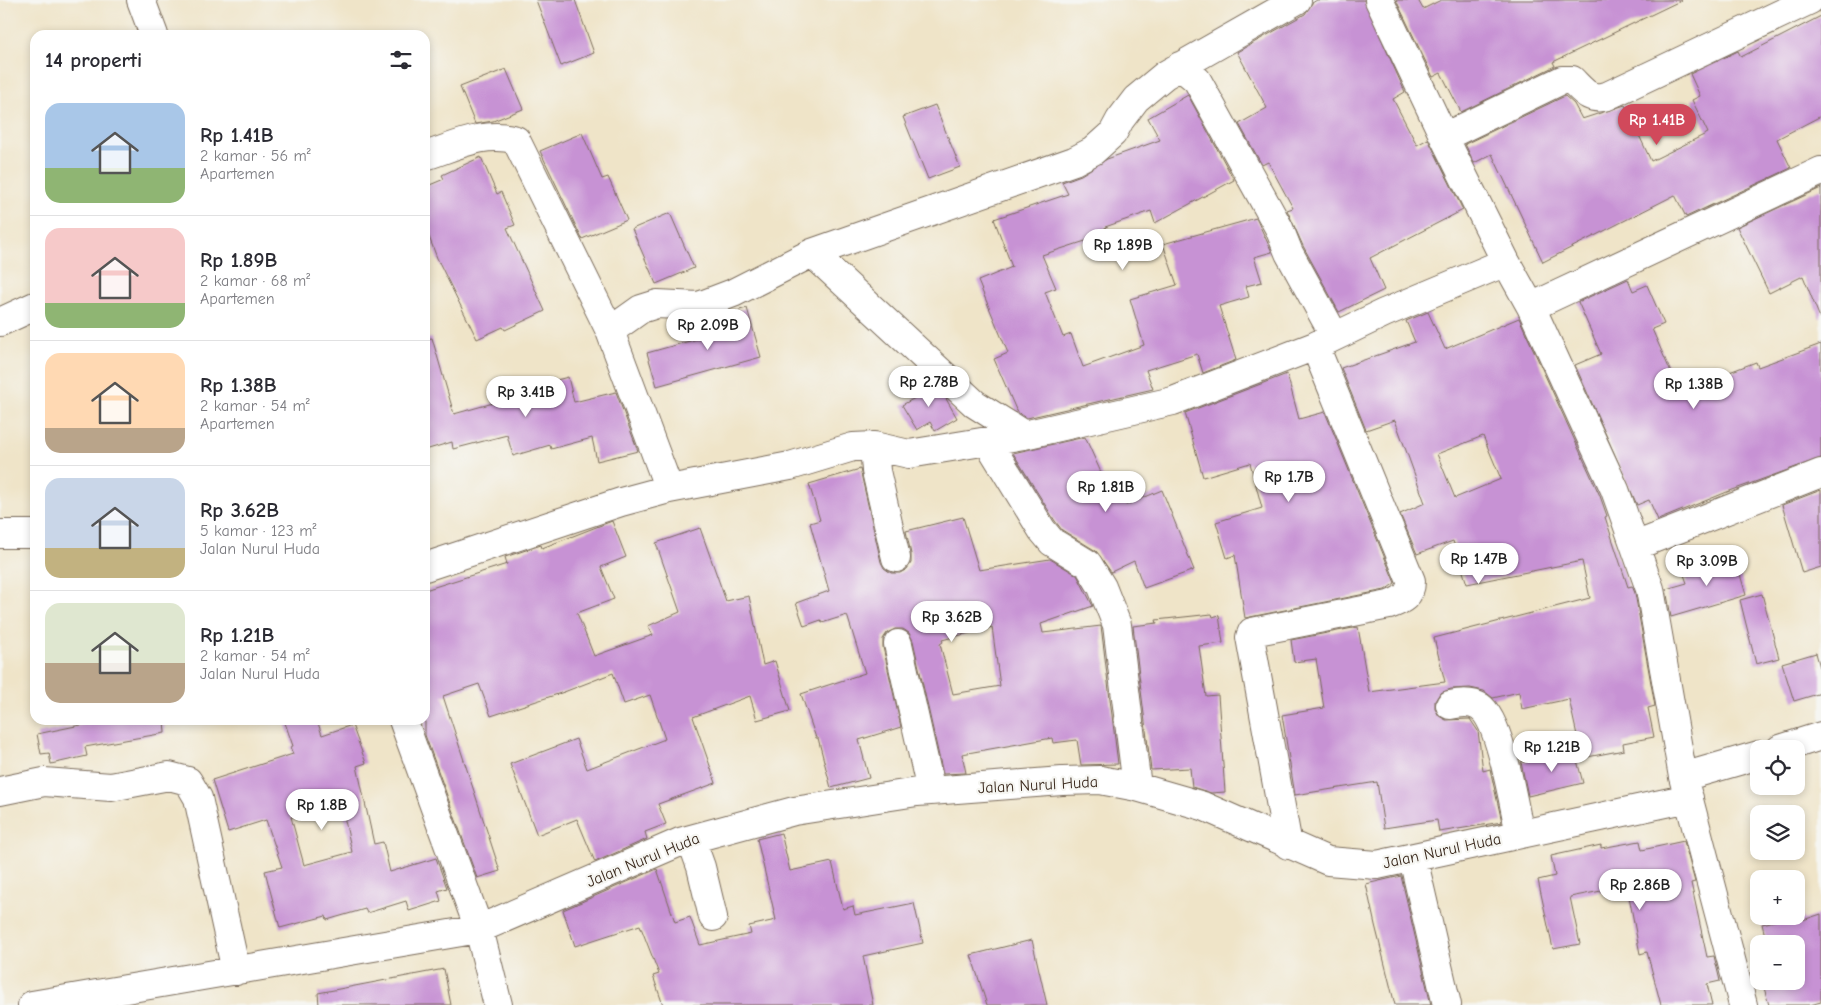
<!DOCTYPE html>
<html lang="id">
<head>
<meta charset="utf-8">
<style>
	:root { --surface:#fff; --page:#f2f2f3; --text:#2b2b33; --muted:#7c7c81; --line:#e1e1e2; --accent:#d1495b }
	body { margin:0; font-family:"Comic Neue",sans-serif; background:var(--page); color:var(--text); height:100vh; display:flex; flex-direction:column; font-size:19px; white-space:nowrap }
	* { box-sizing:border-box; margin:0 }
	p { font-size:16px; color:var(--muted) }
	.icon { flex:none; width:28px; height:28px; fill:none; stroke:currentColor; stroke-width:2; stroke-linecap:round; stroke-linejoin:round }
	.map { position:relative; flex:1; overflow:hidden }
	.sheet { position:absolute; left:30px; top:30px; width:400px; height:695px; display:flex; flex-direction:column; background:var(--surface); border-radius:15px; box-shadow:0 2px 8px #0003 }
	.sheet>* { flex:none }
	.tools { position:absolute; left:1750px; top:740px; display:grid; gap:10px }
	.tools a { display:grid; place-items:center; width:55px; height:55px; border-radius:10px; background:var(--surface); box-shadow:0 2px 8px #0003; font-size:25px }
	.price { position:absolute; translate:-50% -42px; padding:0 11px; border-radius:18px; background:#fff; color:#222; font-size:16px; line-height:32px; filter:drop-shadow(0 1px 2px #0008) }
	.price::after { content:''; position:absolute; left:50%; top:30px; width:15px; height:11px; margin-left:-8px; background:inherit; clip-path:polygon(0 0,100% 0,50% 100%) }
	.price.on { background:var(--accent); color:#fff }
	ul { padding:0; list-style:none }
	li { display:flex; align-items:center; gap:15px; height:125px; padding:0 15px }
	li+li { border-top:1px solid var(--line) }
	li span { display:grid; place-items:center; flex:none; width:140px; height:100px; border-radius:15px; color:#555 }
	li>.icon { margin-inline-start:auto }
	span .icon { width:60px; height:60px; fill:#fffc; stroke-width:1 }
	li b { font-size:21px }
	h2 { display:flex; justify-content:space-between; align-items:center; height:60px; padding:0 15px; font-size:21px }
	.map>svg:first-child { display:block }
	.building { fill:#c792d4; fill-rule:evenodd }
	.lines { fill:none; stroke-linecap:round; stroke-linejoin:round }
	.minor-casing { stroke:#7a6b5a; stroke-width:30 }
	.minor { stroke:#fff; stroke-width:28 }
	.labels { text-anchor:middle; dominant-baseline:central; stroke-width:4.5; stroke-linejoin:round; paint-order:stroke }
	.street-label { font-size:16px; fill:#3b2a1e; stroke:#f6f6f2 }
</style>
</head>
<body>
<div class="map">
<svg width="1821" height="1005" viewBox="0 0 1821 1005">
	<rect width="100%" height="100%" fill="#f6f6f2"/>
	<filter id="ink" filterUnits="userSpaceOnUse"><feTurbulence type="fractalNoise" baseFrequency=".02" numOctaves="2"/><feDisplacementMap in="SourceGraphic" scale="10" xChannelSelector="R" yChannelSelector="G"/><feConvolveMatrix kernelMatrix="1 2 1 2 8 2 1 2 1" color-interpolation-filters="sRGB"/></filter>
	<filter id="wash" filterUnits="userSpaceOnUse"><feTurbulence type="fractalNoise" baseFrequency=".0096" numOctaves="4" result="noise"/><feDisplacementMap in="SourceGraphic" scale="20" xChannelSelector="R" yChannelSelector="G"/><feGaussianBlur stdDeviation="1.12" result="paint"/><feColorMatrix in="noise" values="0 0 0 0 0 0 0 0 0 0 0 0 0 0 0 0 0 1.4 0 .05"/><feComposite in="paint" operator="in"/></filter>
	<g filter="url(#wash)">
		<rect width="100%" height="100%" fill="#efe4c8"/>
		<g id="blocks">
			<path class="building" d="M 536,0 L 575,0 L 594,53 L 561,66 Z
				M 1317,0 L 1364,0 L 1405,92 L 1393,99 L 1417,145 L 1428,139 L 1463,210 L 1370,258 L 1384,290 L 1339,312 L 1303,246 L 1287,210 L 1293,208 L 1268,162 L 1262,165 L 1239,124 L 1267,108 L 1237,52 L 1305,14 L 1312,3 Z
				M 1396,0 L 1418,0 L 1423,9 L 1441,0 L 1682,0 L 1553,62 L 1555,66 L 1461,112 L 1441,73 L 1433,77 Z
				M 1821,16 L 1821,116 L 1777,139 L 1791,168 L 1686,217 L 1675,195 L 1543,262 L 1492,154 L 1474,163 L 1465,144 L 1565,96 L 1574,104 L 1582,119 L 1625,105 L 1651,161 L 1708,133 L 1692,100 L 1700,96 L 1690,74 L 1738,51 L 1741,57 Z
				M 506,69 L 523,109 L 493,121 L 475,124 L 460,87 Z
				M 1188,95 L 1234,180 L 1155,223 L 1151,211 L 1105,227 L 1107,234 L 1042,255 L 1056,288 L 1045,292 L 1063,337 L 1071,334 L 1083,367 L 1144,345 L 1130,299 L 1177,285 L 1163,244 L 1256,218 L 1272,252 L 1254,257 L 1262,282 L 1246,286 L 1249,297 L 1219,306 L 1236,360 L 1203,373 L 1197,354 L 1146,370 L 1153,389 L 1027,418 L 1017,412 L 994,359 L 1008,353 L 978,281 L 1012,267 L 994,219 L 1068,194 L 1062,182 L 1081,175 L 1107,159 L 1160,140 L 1148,118 Z
				M 935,105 L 960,167 L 928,179 L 903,117 Z
				M 582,133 L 602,179 L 608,177 L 627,220 L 582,239 L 540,151 Z
				M 481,157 L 497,194 L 501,192 L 515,225 L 507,228 L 545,311 L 505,330 L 503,327 L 477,339 L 437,258 L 425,226 L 425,187 L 444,179 L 442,175 Z
				M 1821,188 L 1821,318 L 1820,318 L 1803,276 L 1769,293 L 1737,227 Z
				M 670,213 L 694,268 L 656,284 L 632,229 Z
				M 1628,279 L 1633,291 L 1647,285 L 1664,324 L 1652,329 L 1679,391 L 1756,362 L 1758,367 L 1821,344 L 1821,458 L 1727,492 L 1658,520 L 1649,500 L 1637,505 L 1575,365 L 1601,354 L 1578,302 Z
				M 747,308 L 761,357 L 657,386 L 647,353 L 722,332 L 718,316 Z
				M 1428,312 L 1445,349 L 1519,318 L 1600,496 L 1607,516 L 1605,517 L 1628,587 L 1632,586 L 1635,593 L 1655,706 L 1648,708 L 1654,737 L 1623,743 L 1624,750 L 1582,758 L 1569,699 L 1522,709 L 1519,692 L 1493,698 L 1484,691 L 1470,688 L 1451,689 L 1440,693 L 1435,701 L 1435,709 L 1439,716 L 1446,720 L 1470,719 L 1478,731 L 1483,771 L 1490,769 L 1502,822 L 1439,832 L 1437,820 L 1384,828 L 1377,782 L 1295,795 L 1282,715 L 1324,708 L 1316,659 L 1294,662 L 1291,640 L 1358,627 L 1369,692 L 1445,682 L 1434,638 L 1590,598 L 1582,561 L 1467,584 L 1453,541 L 1417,554 L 1400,514 L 1425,503 L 1395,420 L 1366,430 L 1341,368 L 1415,342 L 1406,321 ZM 1483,436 L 1501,479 L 1455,498 L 1437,454 Z
				M 432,338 L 454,414 L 536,391 L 534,386 L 568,377 L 574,402 L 616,392 L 638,451 L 597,461 L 592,438 L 551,449 L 550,445 L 513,456 L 507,435 L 453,449 L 452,442 L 425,450 L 425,339 Z
				M 1287,374 L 1299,419 L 1325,412 L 1395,583 L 1385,590 L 1245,618 L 1235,555 L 1227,558 L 1216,522 L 1262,508 L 1250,463 L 1203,477 L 1185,413 Z
				M 928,382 L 945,397 L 957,418 L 935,431 L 930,422 L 917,430 L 902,405 L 915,398 L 912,392 Z
				M 1085,437 L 1104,479 L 1107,477 L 1118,502 L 1124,499 L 1126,505 L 1162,490 L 1194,570 L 1144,588 L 1134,561 L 1111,572 L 1096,551 L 1062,530 L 1055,521 L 1013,453 Z
				M 860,469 L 881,562 L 884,568 L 891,573 L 900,573 L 907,569 L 911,563 L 911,554 L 906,531 L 963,517 L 979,570 L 1050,559 L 1077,575 L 1093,606 L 1041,624 L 1043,633 L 1101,626 L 1118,764 L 1081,765 L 1077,740 L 1053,743 L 1052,738 L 962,754 L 966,773 L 943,774 L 913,641 L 909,633 L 903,629 L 895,629 L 887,633 L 883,639 L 883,647 L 901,727 L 859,740 L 869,778 L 831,788 L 818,738 L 816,738 L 801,694 L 865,673 L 847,615 L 822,623 L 821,620 L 804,626 L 796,603 L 829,591 L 810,523 L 820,520 L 809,484 ZM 992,627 L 1000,686 L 953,694 L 940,644 L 943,642 L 942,640 Z
				M 1821,490 L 1821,567 L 1802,573 L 1782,505 Z
				M 612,521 L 626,557 L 601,567 L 614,599 L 577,613 L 594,656 L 653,635 L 648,626 L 680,612 L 656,543 L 700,528 L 726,601 L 749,596 L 763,665 L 775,661 L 790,711 L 757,720 L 750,696 L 693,717 L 716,783 L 658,804 L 666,824 L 645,832 L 647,839 L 595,862 L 577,819 L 537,835 L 510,764 L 576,739 L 587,769 L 665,739 L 650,695 L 624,704 L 613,673 L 564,692 L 491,716 L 479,684 L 443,696 L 500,871 L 477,878 L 425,735 L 425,590 L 507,564 L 505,557 L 541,545 L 542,548 Z
				M 1735,557 L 1746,595 L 1671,617 L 1666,589 L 1687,583 L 1683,572 Z
				M 1762,594 L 1779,658 L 1756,664 L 1740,600 Z
				M 1212,614 L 1213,617 L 1219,615 L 1223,643 L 1199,646 L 1206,696 L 1218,695 L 1225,792 L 1211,793 L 1192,787 L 1190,768 L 1151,770 L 1133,626 L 1157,623 L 1156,620 Z
				M 1816,653 L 1821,671 L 1821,693 L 1794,701 L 1782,663 Z
				M 105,720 L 164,720 L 165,733 L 85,747 L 87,756 L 51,764 L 49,753 L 41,754 L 37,734 Z
				M 284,720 L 317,720 L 322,735 L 352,725 L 366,763 L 357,766 L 374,844 L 383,842 L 390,872 L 436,858 L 447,888 L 438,891 L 441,901 L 409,911 L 406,901 L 367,913 L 365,909 L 327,920 L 326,916 L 280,928 L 265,871 L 282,867 L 266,820 L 228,832 L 212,780 L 293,754 L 290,747 L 293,746 ZM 342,807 L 352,852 L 304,865 L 291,817 Z
				M 1574,749 L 1583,783 L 1528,796 L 1521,762 Z
				M 781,833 L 790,871 L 832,862 L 843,909 L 853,906 L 855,915 L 914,903 L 923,943 L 863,956 L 873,1005 L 663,1005 L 653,976 L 659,974 L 640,925 L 575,946 L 563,910 L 657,869 L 675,922 L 690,917 L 700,945 L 751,934 L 749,926 L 776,920 L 757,839 Z
				M 1640,841 L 1642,850 L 1684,841 L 1695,882 L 1691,883 L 1707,957 L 1714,956 L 1720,981 L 1707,984 L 1712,1005 L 1661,1005 L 1647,952 L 1640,954 L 1627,886 L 1570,897 L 1580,944 L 1553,949 L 1538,880 L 1555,876 L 1551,856 L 1601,845 L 1601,848 Z
				M 1401,876 L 1431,1005 L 1395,1005 L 1375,925 L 1366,884 Z
				M 1801,913 L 1803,920 L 1821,914 L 1821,1002 L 1810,1005 L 1769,1005 L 1762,981 L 1796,981 L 1796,944 L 1767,944 L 1762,924 L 1796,916 L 1796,914 Z
				M 1032,940 L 1047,1005 L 987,1005 L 971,955 Z
				M 444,969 L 451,1005 L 319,1005 L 318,993 Z"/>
		</g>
	</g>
	<g filter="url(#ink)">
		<use href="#blocks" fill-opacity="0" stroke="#7a6b5a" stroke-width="1"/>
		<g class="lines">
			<g class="minor-casing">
				<path id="minor" d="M 141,0 L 154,35
					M 1379,0 L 1444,137 L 1506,262 L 1531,307 L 1615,490 L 1650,589 L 1683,777 L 1743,1005
					M 1180,66 L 1197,80 L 1279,228 L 1289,253 L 1334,335
					M 1444,137 L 1562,80 L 1572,80 C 1584,92 1590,101 1607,96 L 1810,0
					M 425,156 C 454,147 485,130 516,140 L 610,331
					M 812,253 L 975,404 L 1024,435
					M 1531,307 L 1821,171
					M 0,322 L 35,306
					M 988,442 L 1042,530 L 1052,542 L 1088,564 L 1102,587 L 1117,625 L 1137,787
					M 874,446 L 876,471 L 896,558
					M 669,489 L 610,331 L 641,309 L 657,304 L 699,306 L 733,293 L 812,253 L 1074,161 L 1093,151 L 1113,133 L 1120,120 L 1136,99 L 1165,75 L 1297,0
					M 0,534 L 35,534
					M 1635,546 L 1821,473
					M 425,567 L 621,502 L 669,489 L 790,466 L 853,447 L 874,446 L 909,454 L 1024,435 L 1173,401 L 1315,346 L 1384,313 L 1506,262
					M 898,644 L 931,791
					M 1450,705 C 1459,703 1471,701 1480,707 C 1501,721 1514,808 1520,834
					M 403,720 L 479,929 L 498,1005
					M 1780,749 L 1821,736
					M 1683,777 L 1759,755
					M 0,791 L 44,782 L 111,787 L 169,776 L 188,781 L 198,798 L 236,971
					M 691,839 L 701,867 L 713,917
					M 1288,845 L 1250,637 L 1252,632 L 1389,605 C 1402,600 1411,596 1411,581 L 1315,346
					M 1413,858 L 1447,1005
					M 32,1005 L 479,929 L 680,842 L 794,811 L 917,792 L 1062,781 L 1100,780 L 1137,787 L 1203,806 L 1328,861 L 1377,865 L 1689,798"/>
			</g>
			<use href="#minor" class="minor"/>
		</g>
	</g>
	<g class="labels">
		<g class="street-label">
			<text transform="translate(1038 785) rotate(-3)">Jalan Nurul Huda</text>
			<text transform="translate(1442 851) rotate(-12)">Jalan Nurul Huda</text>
			<text transform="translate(643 860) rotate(-22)">Jalan Nurul Huda</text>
		</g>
	</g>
</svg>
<div class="tools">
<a><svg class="icon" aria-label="locate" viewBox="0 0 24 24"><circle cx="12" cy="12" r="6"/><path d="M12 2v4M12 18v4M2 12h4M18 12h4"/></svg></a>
<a><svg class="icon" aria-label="layers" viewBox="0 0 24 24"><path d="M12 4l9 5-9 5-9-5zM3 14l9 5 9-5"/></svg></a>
<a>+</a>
<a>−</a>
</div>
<b class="price on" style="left:1657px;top:146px">Rp 1.41B</b>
<b class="price" style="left:1123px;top:271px">Rp 1.89B</b>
<b class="price" style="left:708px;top:351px">Rp 2.09B</b>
<b class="price" style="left:929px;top:408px">Rp 2.78B</b>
<b class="price" style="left:1694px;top:410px">Rp 1.38B</b>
<b class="price" style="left:526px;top:418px">Rp 3.41B</b>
<b class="price" style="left:1289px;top:503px">Rp 1.7B</b>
<b class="price" style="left:1106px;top:513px">Rp 1.81B</b>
<b class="price" style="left:1479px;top:585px">Rp 1.47B</b>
<b class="price" style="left:1707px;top:587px">Rp 3.09B</b>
<b class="price" style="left:952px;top:643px">Rp 3.62B</b>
<b class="price" style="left:1552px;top:773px">Rp 1.21B</b>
<b class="price" style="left:322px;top:831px">Rp 1.8B</b>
<b class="price" style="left:1640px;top:911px">Rp 2.86B</b>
<section class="sheet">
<h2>14 properti<svg class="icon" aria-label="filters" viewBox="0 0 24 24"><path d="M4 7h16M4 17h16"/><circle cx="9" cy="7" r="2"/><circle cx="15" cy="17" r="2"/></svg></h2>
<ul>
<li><span style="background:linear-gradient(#a9c7e8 65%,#8fb573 0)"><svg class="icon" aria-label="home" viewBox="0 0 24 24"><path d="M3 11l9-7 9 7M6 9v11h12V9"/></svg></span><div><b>Rp 1.41B</b><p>2 kamar · 56 m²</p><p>Apartemen</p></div></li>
<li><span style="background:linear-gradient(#f6c9c9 75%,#8fb573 0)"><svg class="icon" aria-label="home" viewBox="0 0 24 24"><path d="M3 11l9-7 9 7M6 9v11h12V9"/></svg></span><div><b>Rp 1.89B</b><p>2 kamar · 68 m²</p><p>Apartemen</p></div></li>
<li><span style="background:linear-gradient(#ffd9b3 75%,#b9a48a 0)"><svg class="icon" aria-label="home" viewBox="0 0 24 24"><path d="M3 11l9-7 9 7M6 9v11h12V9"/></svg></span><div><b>Rp 1.38B</b><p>2 kamar · 54 m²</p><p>Apartemen</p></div></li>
<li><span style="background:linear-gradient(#c9d6e8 70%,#c2b280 0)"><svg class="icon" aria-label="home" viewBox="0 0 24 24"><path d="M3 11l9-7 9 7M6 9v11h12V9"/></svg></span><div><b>Rp 3.62B</b><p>5 kamar · 123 m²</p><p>Jalan Nurul Huda</p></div></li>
<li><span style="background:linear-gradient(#dfe7d0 60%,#b9a48a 0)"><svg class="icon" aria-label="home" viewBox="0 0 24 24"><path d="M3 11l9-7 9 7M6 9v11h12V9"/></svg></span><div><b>Rp 1.21B</b><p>2 kamar · 54 m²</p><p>Jalan Nurul Huda</p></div></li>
</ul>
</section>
</div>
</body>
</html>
